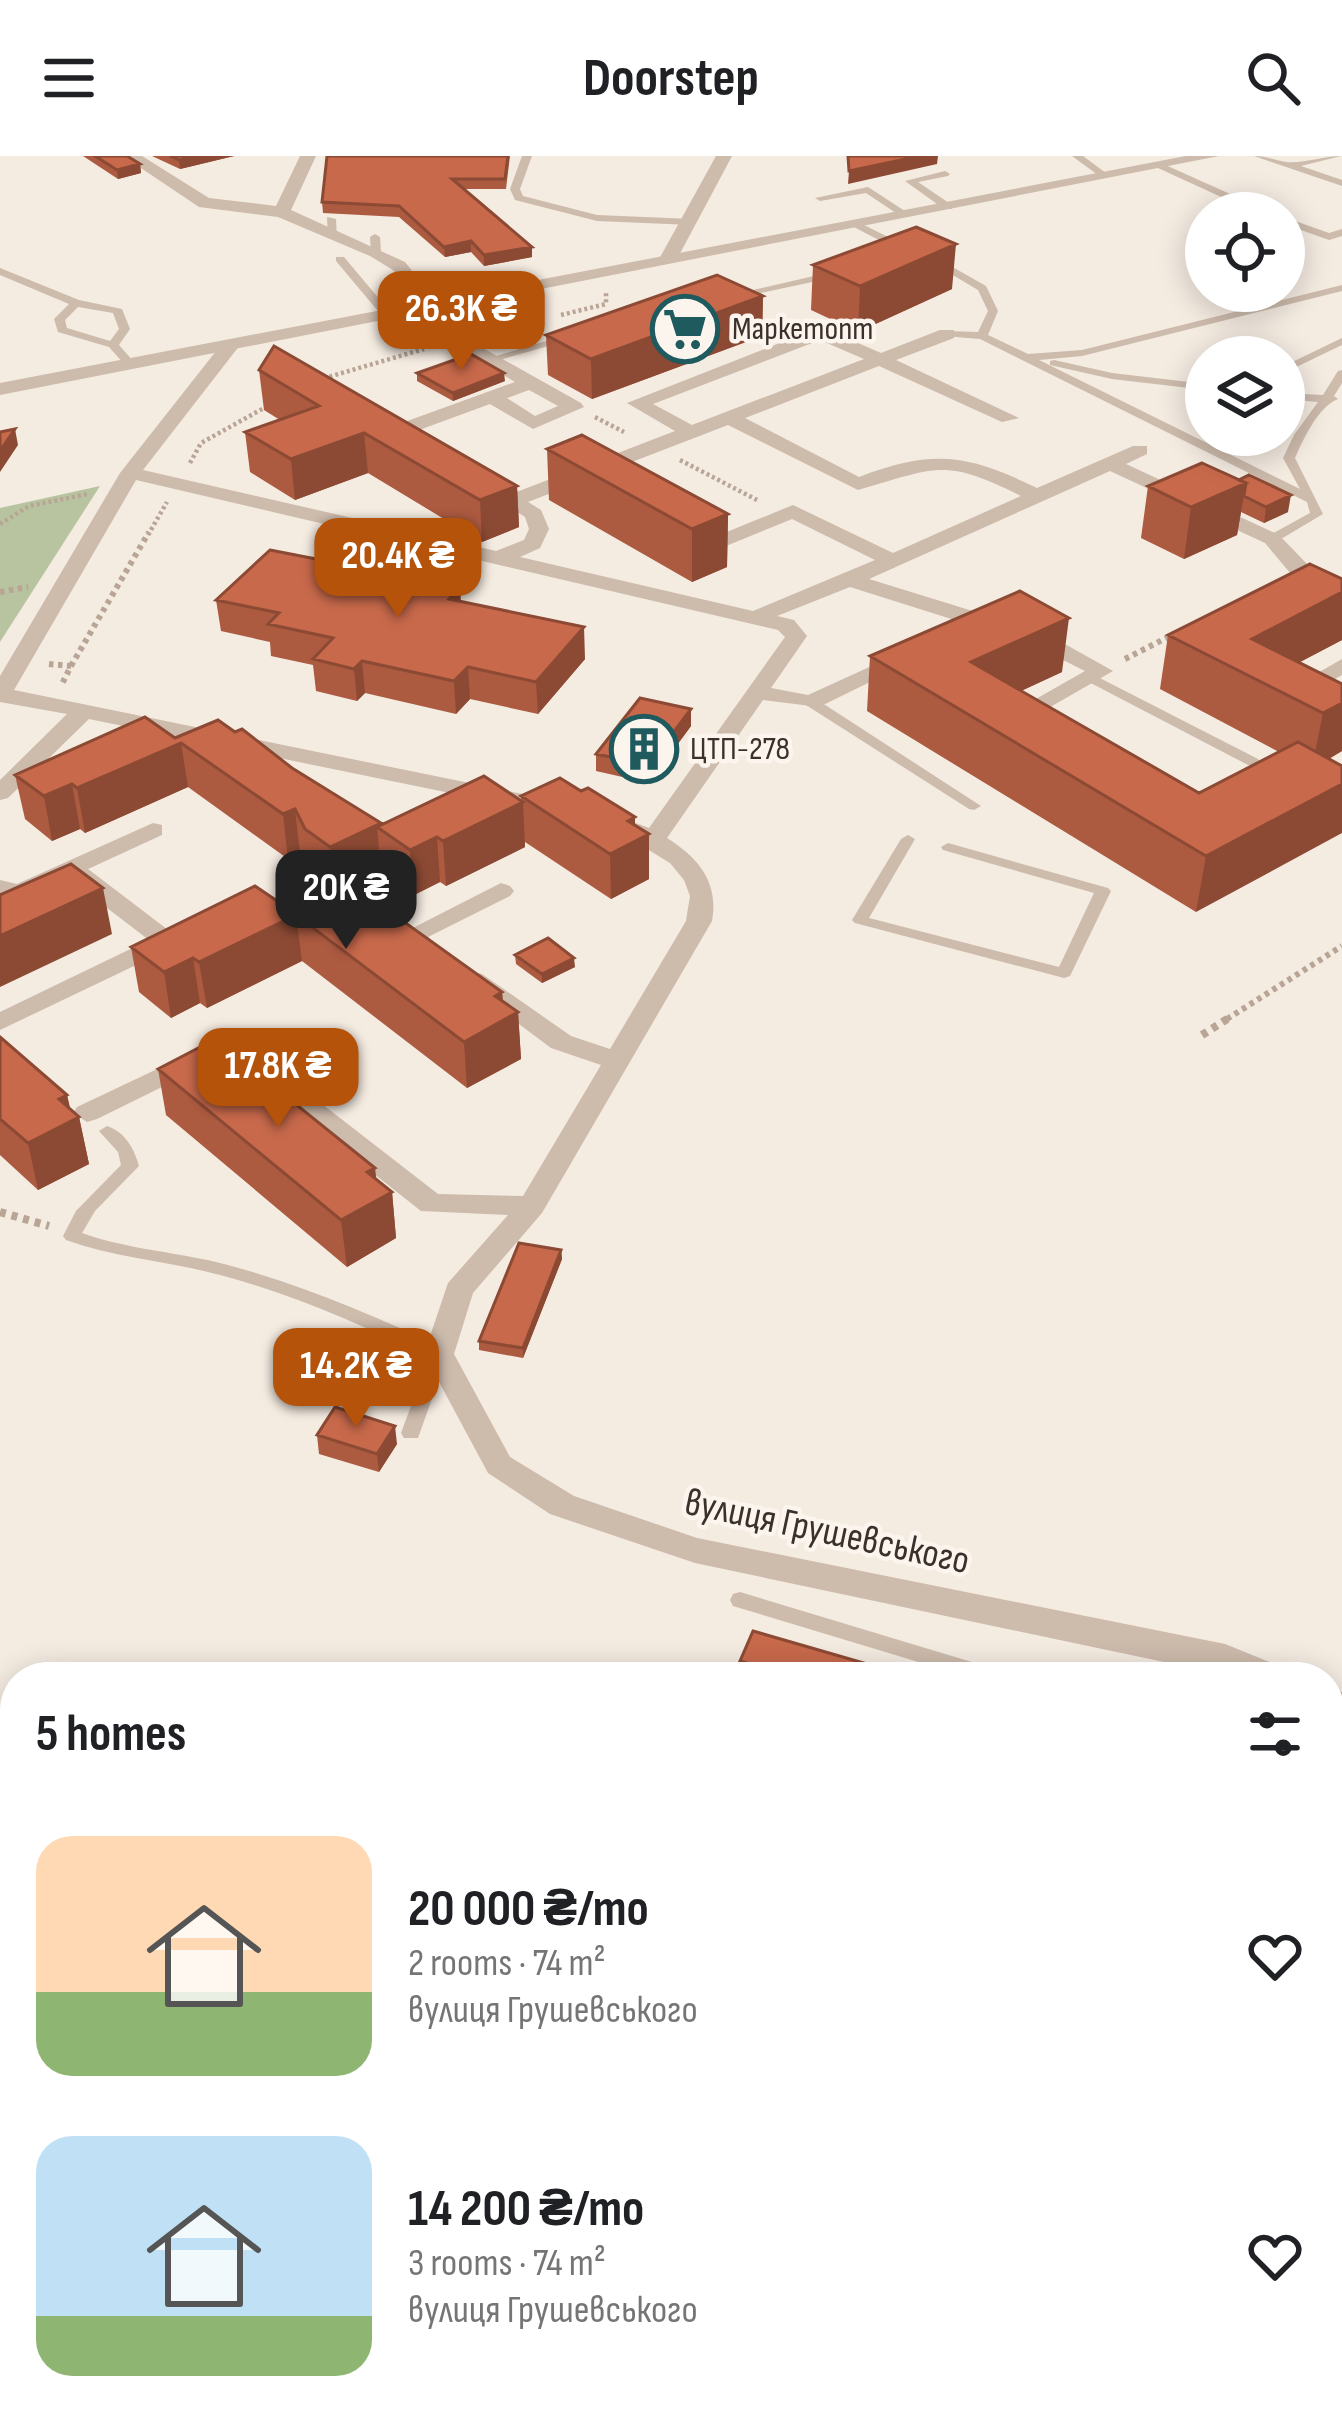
<!DOCTYPE html>
<html lang="en">
<head>
<meta charset="utf-8">
<style>
	:root { --surface:#fff; --page:#f6f6f6; --text:#202124; --muted:#757577; --accent:#b45309 }
	body { margin:0; font-family:"Sofia Sans Condensed",sans-serif; background:var(--page); color:var(--text); height:100vh; display:flex; flex-direction:column; font-size:45px; white-space:nowrap }
	* { box-sizing:border-box; margin:0 }
	p { font-size:39px; color:var(--muted) }
	.icon { flex:none; width:66px; height:66px; fill:none; stroke:currentColor; stroke-width:2; stroke-linecap:round; stroke-linejoin:round }
	.map { position:relative; flex:1; overflow:hidden }
	.drawer { position:absolute; left:0px; top:1506px; width:1344px; height:771px; display:flex; flex-direction:column; background:var(--surface); border-radius:48px 48px 0 0; box-shadow:0 6px 30px #0003 }
	.drawer>* { flex:none }
	.buttons { position:absolute; left:1185px; top:36px; display:grid; gap:24px }
	.buttons a { display:grid; place-items:center; width:120px; height:120px; border-radius:50%; background:var(--surface); box-shadow:0 6px 30px #0003; font-size:60px }
	.price { position:absolute; translate:-50% -102px; padding:0 27px; border-radius:24px; background:var(--accent); color:#fff; font-size:39px; line-height:78px; filter:drop-shadow(0 3px 6px #0008) }
	.price::after { content:''; position:absolute; left:50%; top:72px; width:36px; height:27px; margin-left:-18px; background:inherit; clip-path:polygon(0 0,100% 0,50% 100%) }
	.price.selected { background:#222; color:#fff }
	ul { padding:0; list-style:none }
	li { display:flex; align-items:center; gap:36px; height:300px; padding:0 36px }
	li span { display:grid; place-items:center; flex:none; width:336px; height:240px; border-radius:36px; color:#555 }
	li>.icon { margin-inline-start:auto }
	span .icon { width:144px; height:144px; fill:#fffc; stroke-width:1 }
	li b { font-size:51px }
	h2 { display:flex; justify-content:space-between; align-items:center; height:144px; padding:0 36px; font-size:51px }
	header { display:flex; justify-content:space-between; align-items:center; height:156px; padding:0 36px; background:var(--surface); font-size:54px; font-weight:700 }
	.map>svg:first-child { display:block }
	.green { fill:#b8c4a0 }
	.lines { fill:none; stroke-linecap:round; stroke-linejoin:round }
	.path-far2 { stroke:#b9a596; stroke-width:4.5; stroke-dasharray:3 3; stroke-linecap:butt }
	.path-far1 { stroke:#b9a596; stroke-width:6; stroke-dasharray:4.5 4.5; stroke-linecap:butt }
	.path { stroke:#b9a596; stroke-width:8; stroke-dasharray:6 6; stroke-linecap:butt }
	.service { fill:#cdbbac; fill-rule:evenodd }
	.minor { fill:#cdbbac; fill-rule:evenodd }
	.tertiary { fill:#cdbbac; fill-rule:evenodd }
	.wall { fill:#ac5a40 }
	.shaded-wall { fill:#8c4a34 }
	.building { fill:#c8694b; stroke:#8c4a34; stroke-width:3 }
	.labels { text-anchor:middle; dominant-baseline:central; stroke-width:9; stroke-linejoin:round; paint-order:stroke }
	.far-poi-label { font-size:33px; fill:#3b302b; stroke:#fbf5ee; text-anchor:start }
	.street-label { font-size:39px; fill:#3b302b; stroke:#fbf5ee }
</style>
</head>
<body>
<header><svg class="icon" aria-label="menu" viewBox="0 0 24 24"><path d="M4 6h16M4 12h16M4 18h16"/></svg>Doorstep<svg class="icon" aria-label="search" viewBox="0 0 24 24"><circle cx="10" cy="10" r="6"/><path d="M15 15l6 6"/></svg></header>
<div class="map">
<svg width="1342" height="2276" viewBox="0 0 1342 2276">
	<rect width="100%" height="100%" fill="#f4ebe1"/>
	<path class="green" d="M 100,330 L 0,486 L 0,352 Z"/>
	<g class="lines">
		<path class="path-far2" d="M 561,159 L 606,148 L 606,137
			M 491,176 L 529,167
			M 318,224 L 424,193
			M 595,261 L 624,276
			M 680,304 L 757,344
			M 190,307 L 201,287 L 273,247
			M 0,368 L 29,350 L 88,338
			M 148,379 L 167,346"/>
		<path class="path-far1" d="M 0,436 L 28,431
			M 1125,503 L 1176,477
			M 49,508 L 71,510 L 61,530
			M 71,510 L 149,376
			M 1227,863 L 1342,790"/>
		<path class="path" d="M 1202,879 L 1232,860
			M 0,1056 L 49,1070"/>
		<path class="service" d="M 522,0 L 532,0 L 520,33 L 523,40 L 597,59 L 692,63 L 697,66 L 692,69 L 597,65 L 515,44 L 510,33 Z
			M 1072,0 L 1083,0 L 1110,20 L 1102,22 Z
			M 1254,0 C 1266,0 1275,4 1286,6 C 1303,8 1323,0 1341,0 L 1301,10 L 1342,24 L 1342,30 Z
			M 1161,7 L 1268,55 L 1269,57 L 1256,57 L 1158,12 L 1156,10 Z
			M 945,15 L 950,18 L 948,20 L 918,26 L 952,49 L 952,53 L 944,53 L 905,25 Z
			M 868,31 L 911,59 L 902,61 L 866,37 L 820,45 L 815,42 Z
			M 327,61 L 336,63 L 337,84 L 328,82 Z
			M 1284,61 L 1329,77 L 1342,73 L 1342,80 L 1329,84 L 1284,68 Z
			M 856,65 L 906,90 L 907,92 L 898,94 L 852,70 L 851,68 Z
			M 375,78 L 380,81 L 381,96 L 376,99 L 371,96 L 370,81 Z
			M 933,100 L 986,130 L 998,155 L 988,179 L 1028,198 L 1082,194 L 1342,129 L 1342,135 L 1082,200 L 1039,204 L 1300,333 L 1283,302 L 1294,279 L 1318,246 L 1284,243 L 1284,237 L 1323,239 L 1338,215 L 1342,214 L 1342,227 L 1334,240 L 1338,243 C 1318,251 1304,282 1295,302 L 1323,358 L 1276,386 L 1268,386 L 1268,380 L 1310,357 L 1307,346 L 980,183 L 943,180 L 941,178 L 947,175 L 978,176 L 988,155 L 978,134 L 929,105 L 929,101 Z
			M 336,101 L 344,101 L 391,157 L 391,161 L 383,161 L 336,105 Z
			M 0,112 L 79,144 L 122,153 L 130,173 L 119,189 L 134,206 L 134,210 L 126,210 L 109,191 L 58,176 L 54,163 L 69,148 L 0,119 ZM 78,151 L 113,157 L 119,173 L 110,185 L 67,172 L 65,164 Z
			M 827,117 L 832,120 L 831,122 L 732,143 L 727,140 Z
			M 566,179 L 570,180 L 570,184 L 489,207 L 483,204 Z
			M 1342,182 L 1342,189 L 1284,217 L 1284,210 Z
			M 1054,204 L 1112,217 L 1206,228 L 1206,234 L 1112,223 L 1050,209 L 1050,205 Z
			M 1090,517 L 1258,603 L 1260,606 L 1258,609 L 1248,609 L 1085,524 L 1083,521 Z
			M 811,542 L 816,543 L 981,650 L 974,654 L 969,653 L 806,549 L 806,543 Z
			M 908,679 L 915,683 L 869,762 L 1059,811 L 1094,737 L 943,694 L 941,691 L 948,687 L 1108,732 L 1111,735 L 1070,820 L 1064,822 L 855,767 L 852,764 L 901,683 Z
			M 107,970 C 125,976 134,992 139,1010 L 95,1055 L 82,1077 C 129,1094 180,1096 228,1109 C 303,1129 375,1160 446,1193 L 448,1198 L 418,1282 L 404,1282 L 401,1277 L 429,1201 C 361,1169 293,1138 220,1119 C 169,1105 116,1102 66,1084 L 63,1080 L 76,1055 L 121,1009 L 118,996 L 99,975 Z
			M 740,1436 L 995,1513 L 1002,1515 L 1005,1521 L 968,1521 L 733,1450 L 730,1444 L 733,1438 Z
			M 1107,2262 L 1133,2262 L 1137,2276 L 1111,2276 Z"/>
		<path class="minor" d="M 123,0 L 142,0 L 209,42 L 276,50 L 300,0 L 316,0 L 291,54 L 405,106 L 440,150 L 425,154 L 393,114 L 370,100 L 278,61 L 199,51 Z
			M 716,0 L 732,0 L 676,105 L 661,109 L 658,105 Z
			M 408,150 L 581,247 L 584,251 L 533,273 L 490,248 L 411,277 L 423,286 L 420,290 L 406,290 L 388,280 L 388,272 L 515,226 L 402,159 L 402,151 ZM 529,234 L 558,250 L 535,260 L 507,242 Z
			M 821,171 L 881,197 L 940,174 L 954,174 L 954,182 L 896,204 L 1019,262 L 1002,266 L 879,210 L 745,262 L 859,321 C 933,293 967,298 1037,332 L 1133,290 L 1147,290 L 1147,298 L 1126,308 L 1279,379 L 1307,408 L 1342,425 L 1342,439 L 1291,418 L 1265,387 L 1110,315 L 869,423 L 1047,478 L 1113,515 L 1019,569 L 1003,569 L 999,564 L 1085,515 L 1031,488 L 850,431 L 777,460 L 794,464 L 807,480 L 771,532 L 808,539 L 898,498 L 914,498 L 917,503 L 819,551 L 763,544 L 667,682 C 699,702 719,727 712,765 L 542,1057 L 473,1137 L 454,1198 L 510,1301 L 574,1340 L 697,1382 L 1225,1488 L 1282,1511 L 1287,1521 L 1235,1521 L 695,1407 L 550,1358 L 488,1317 L 424,1198 L 448,1127 L 508,1059 L 421,1055 L 225,900 L 97,963 L 87,966 L 73,957 L 77,951 L 227,880 L 237,882 L 438,1038 L 523,1040 L 601,909 L 551,892 L 460,824 L 473,816 L 482,818 L 571,880 L 610,893 L 686,765 L 690,740 L 684,724 L 670,707 L 603,666 L 615,659 L 649,672 L 785,481 L 778,474 L 136,324 L 14,534 L 562,646 L 574,653 L 562,660 L 89,563 L 8,642 L 0,644 L 0,624 L 67,558 L 0,546 L 0,520 L 120,317 L 224,185 L 240,189 L 143,314 L 496,395 L 524,384 L 529,373 L 525,361 L 479,332 L 479,324 L 493,324 L 514,337 L 675,275 L 627,247 ZM 820,184 L 864,203 L 692,269 L 653,248 ZM 728,269 L 858,334 C 936,312 943,301 1021,340 L 893,397 L 793,349 L 717,380 L 700,371 L 686,371 L 686,379 L 716,394 L 792,363 L 875,404 L 753,455 L 520,401 L 540,392 L 549,373 L 541,354 L 528,346 Z
			M 1342,503 L 1342,519 L 1316,534 L 1342,548 L 1342,564 L 1288,534 Z
			M 153,667 L 162,669 L 162,679 L 88,713 L 176,780 L 180,785 L 176,790 L 0,874 L 0,856 L 149,784 L 69,723 L 20,744 L 0,740 L 0,724 L 17,728 Z
			M 501,727 L 510,730 L 514,735 L 510,740 L 428,781 L 446,796 L 442,801 L 424,801 L 397,780 Z
			M 1329,1532 L 1342,1536 L 1342,1566 L 1329,1562 Z"/>
		<path class="tertiary" d="M 1186,0 L 1219,0 L 0,239 L 0,227 Z"/>
	</g>
	<path class="wall" d="M 83,0 L 127,0 L 140,8 L 141,17 L 118,23 Z
		M 152,0 L 234,0 L 180,13 Z
		M 510,0 L 506,33 L 464,33 L 532,101 L 484,110 L 471,96 L 445,101 L 399,61 L 323,57 L 322,46 Z
		M 813,109 L 952,133 L 858,176 L 811,154 Z
		M 763,140 L 762,180 L 592,243 L 548,219 L 546,179 Z
		M 259,214 L 517,330 L 519,371 L 482,386 L 368,317 L 295,344 L 250,316 L 245,276 L 280,264 L 264,254 Z
		M 417,217 L 505,225 L 453,245 L 417,225 Z
		M 547,293 L 728,358 L 727,411 L 692,426 L 549,344 Z
		M 1202,307 L 1288,356 L 1264,367 L 1241,356 L 1237,379 L 1184,403 L 1141,382 L 1148,330 Z
		M 216,444 L 461,445 L 585,503 L 538,558 L 470,543 L 456,558 L 365,537 L 357,545 L 316,535 L 313,509 L 271,500 L 270,486 L 221,475 Z
		M 1168,479 L 1342,484 L 1300,506 L 1342,528 L 1342,595 L 1329,603 L 1196,756 L 867,555 L 870,500 L 1062,516 L 1021,535 L 1199,637 L 1279,596 L 1160,533 Z
		M 691,553 L 691,570 L 649,627 L 596,615 L 596,598 Z
		M 175,582 L 292,612 L 381,669 L 521,645 L 521,640 L 581,635 L 635,661 L 635,669 L 649,723 L 611,743 L 525,686 L 525,691 L 446,730 L 440,726 L 414,739 L 381,714 L 344,732 L 502,836 L 503,845 L 518,856 L 521,903 L 467,932 L 302,805 L 207,852 L 200,847 L 171,862 L 139,836 L 131,791 L 289,753 L 331,733 L 310,718 L 300,698 L 288,703 L 188,631 L 85,677 L 80,673 L 52,685 L 25,663 L 15,619 Z
		M 515,799 L 575,811 L 542,827 L 516,808 Z
		M 0,881 L 67,939 L 70,953 L 79,961 L 89,1008 L 38,1034 L 0,999 Z
		M 158,913 L 376,1024 L 392,1036 L 396,1082 L 347,1111 L 166,959 Z
		M 561,1094 L 562,1103 L 523,1202 L 479,1194 L 479,1185 Z
		M 317,1279 L 397,1288 L 379,1316 L 319,1298 Z
		M 740,1505 L 912,1521 L 752,1518 L 740,1514 Z
		M 457,2262 L 571,2262 L 565,2276 L 495,2276 Z"/>
	<path class="shaded-wall" d="M 196,0 L 234,0 L 180,13 L 179,4 Z
		M 920,0 L 938,0 L 937,8 L 848,28 L 849,15 Z
		M 140,8 L 141,17 L 118,23 L 117,14 Z
		M 471,85 L 471,96 L 445,101 L 444,91 Z
		M 956,88 L 952,133 L 858,176 L 860,130 Z
		M 532,91 L 532,101 L 484,110 L 484,99 Z
		M 763,140 L 762,180 L 592,243 L 591,203 Z
		M 504,217 L 505,225 L 453,245 L 453,237 Z
		M 15,273 L 18,289 L 0,316 L 0,295 Z
		M 364,277 L 368,317 L 295,344 L 291,303 Z
		M 1246,327 L 1237,379 L 1184,403 L 1191,351 Z
		M 517,330 L 519,371 L 482,386 L 480,344 Z
		M 1291,339 L 1288,356 L 1264,367 L 1266,351 Z
		M 728,358 L 727,411 L 692,426 L 692,373 Z
		M 460,431 L 462,463 L 449,443 Z
		M 1342,436 L 1342,484 L 1262,526 L 1252,483 Z
		M 1069,462 L 1062,516 L 969,559 L 971,506 Z
		M 584,471 L 585,503 L 538,558 L 536,526 Z
		M 362,505 L 365,537 L 357,545 L 354,513 Z
		M 468,511 L 470,543 L 456,558 L 454,525 Z
		M 1342,547 L 1342,595 L 1312,612 L 1323,557 Z
		M 691,553 L 691,570 L 649,627 L 649,609 Z
		M 181,587 L 188,631 L 85,677 L 77,632 Z
		M 72,628 L 80,673 L 52,685 L 44,640 Z
		M 1342,628 L 1342,677 L 1196,756 L 1206,700 Z
		M 523,646 L 525,691 L 446,730 L 443,685 Z
		M 295,653 L 300,698 L 288,703 L 283,658 Z
		M 635,661 L 635,685 L 649,678 L 649,723 L 611,743 L 610,698 L 628,665 Z
		M 381,667 L 381,674 L 377,671 L 381,714 L 335,736 L 330,691 Z
		M 437,681 L 440,726 L 414,739 L 410,694 Z
		M 103,732 L 112,778 L 0,831 L 0,780 Z
		M 296,759 L 302,805 L 207,852 L 199,806 Z
		M 193,802 L 200,847 L 171,862 L 164,816 Z
		M 574,802 L 575,811 L 542,827 L 542,818 Z
		M 502,836 L 504,864 L 518,856 L 521,903 L 467,932 L 464,886 L 495,840 Z
		M 67,939 L 73,965 L 79,961 L 89,1008 L 38,1034 L 28,987 L 59,943 Z
		M 375,1012 L 379,1043 L 392,1036 L 396,1082 L 347,1111 L 341,1064 L 367,1016 Z
		M 561,1094 L 562,1103 L 523,1202 L 523,1192 Z
		M 395,1270 L 397,1288 L 379,1316 L 377,1298 Z
		M 372,2262 L 377,2262 L 371,2276 L 366,2276 Z"/>
	<path class="building" d="M 95,0 L 127,0 L 140,8 L 117,14 Z
		M 170,0 L 196,0 L 179,4 Z
		M 327,0 L 508,0 L 505,23 L 452,23 L 532,91 L 484,99 L 471,85 L 444,91 L 399,50 L 322,46 Z
		M 848,0 L 920,0 L 849,15 Z
		M 916,71 L 956,88 L 860,130 L 813,109 Z
		M 717,119 L 763,140 L 591,203 L 546,179 Z
		M 274,190 L 517,330 L 480,344 L 364,277 L 291,303 L 245,276 L 319,250 L 259,214 Z
		M 471,198 L 504,217 L 453,237 L 417,217 Z
		M 15,273 L 0,295 L 0,276 Z
		M 582,279 L 728,358 L 692,373 L 547,293 Z
		M 1202,307 L 1246,327 L 1191,351 L 1148,330 Z
		M 1249,319 L 1291,339 L 1266,351 L 1244,340 L 1246,327 L 1239,324 Z
		M 270,394 L 460,431 L 449,443 L 584,471 L 536,526 L 468,511 L 454,525 L 362,505 L 354,513 L 313,503 L 333,482 L 268,468 L 279,457 L 216,444 Z
		M 1310,408 L 1342,423 L 1342,436 L 1252,483 L 1342,528 L 1342,547 L 1323,557 L 1168,479 Z
		M 1020,435 L 1069,462 L 971,506 L 1199,637 L 1298,586 L 1342,610 L 1342,628 L 1206,700 L 870,500 Z
		M 640,542 L 691,553 L 649,609 L 596,598 Z
		M 145,561 L 175,582 L 218,564 L 235,576 L 242,573 L 292,612 L 381,667 L 330,691 L 305,673 L 295,653 L 283,658 L 181,587 L 77,632 L 72,628 L 44,640 L 15,619 Z
		M 484,620 L 523,646 L 443,685 L 437,681 L 410,694 L 377,671 Z
		M 560,622 L 581,635 L 588,632 L 635,661 L 628,665 L 649,678 L 610,698 L 521,640 Z
		M 71,708 L 103,732 L 0,780 L 0,739 Z
		M 339,729 L 361,744 L 368,740 L 502,836 L 495,840 L 518,856 L 464,886 L 296,759 L 199,806 L 193,802 L 164,816 L 131,791 L 255,730 L 289,753 Z
		M 548,782 L 574,802 L 542,818 L 515,799 Z
		M 0,881 L 67,939 L 59,943 L 79,961 L 28,987 L 0,963 Z
		M 206,888 L 229,905 L 237,901 L 375,1012 L 367,1016 L 392,1036 L 341,1064 L 158,913 Z
		M 519,1087 L 561,1094 L 523,1192 L 479,1185 Z
		M 335,1251 L 395,1270 L 377,1298 L 317,1279 Z
		M 753,1475 L 912,1521 L 751,1521 L 756,1510 L 740,1505 Z
		M 645,1514 L 670,1521 L 642,1521 Z
		M 315,2262 L 372,2262 L 366,2276 L 309,2276 Z
		M 476,2262 L 567,2262 L 562,2276 L 516,2276 Z
		M 640,2262 L 761,2262 L 757,2276 L 635,2276 Z
		M 828,2262 L 949,2262 L 946,2276 L 824,2276 Z
		M 1016,2262 L 1072,2262 L 1068,2276 L 1012,2276 Z"/>
	<defs>
		<g id="supermarket-ring" transform="scale(3.45)"><circle r="9.5" fill="#fbf5ee" stroke="#1f5a5e" stroke-width="1.5"/><path d="M-6-5.5h2.5l.6 2H6L4.5 2H-2.5L-4.4-4H-6ZM-1.5 3.2a1.3 1.3 0 1 0 .1 0ZM3 3.2a1.3 1.3 0 1 0 .1 0Z" fill="#1f5a5e"/></g>
		<g id="building-ring" transform="scale(3.45)"><circle r="9.5" fill="#fbf5ee" stroke="#1f5a5e" stroke-width="1.5"/><path d="M-4-6H4V6H1V3H-1V6H-4ZM-2.5-4.3h1.7v1.8h-1.7ZM.8-4.3h1.7v1.8H.8ZM-2.5-1h1.7V.8h-1.7ZM.8-1h1.7V.8H.8Z" fill="#1f5a5e"/></g>
	</defs>
	<g fill-rule="evenodd">
		<use href="#supermarket-ring" x="685" y="173"/>
		<use href="#building-ring" x="644" y="593"/>
	</g>
	<g class="labels">
		<g class="far-poi-label">
			<text x="732" y="173">Маркетопт</text>
			<text x="690" y="593">ЦТП-278</text>
		</g>
		<g class="street-label">
			<text transform="translate(827 1376) rotate(12)">вулиця Грушевського</text>
		</g>
	</g>
</svg>
<div class="buttons">
<a><svg class="icon" aria-label="locate" viewBox="0 0 24 24"><circle cx="12" cy="12" r="6"/><path d="M12 2v4M12 18v4M2 12h4M18 12h4"/></svg></a>
<a><svg class="icon" aria-label="layers" viewBox="0 0 24 24"><path d="M12 4l9 5-9 5-9-5zM3 14l9 5 9-5"/></svg></a>
</div>
<b class="price" style="left:461px;top:217px">26.3K ₴</b>
<b class="price" style="left:398px;top:464px">20.4K ₴</b>
<b class="price selected" style="left:346px;top:796px">20K ₴</b>
<b class="price" style="left:278px;top:974px">17.8K ₴</b>
<b class="price" style="left:356px;top:1274px">14.2K ₴</b>
<section class="drawer">
<h2>5 homes<svg class="icon" aria-label="filters" viewBox="0 0 24 24"><path d="M4 7h16M4 17h16"/><circle cx="9" cy="7" r="2"/><circle cx="15" cy="17" r="2"/></svg></h2>
<ul>
<li><span style="background:linear-gradient(#ffd9b3 65%,#8fb573 0)"><svg class="icon" aria-label="home" viewBox="0 0 24 24"><path d="M3 11l9-7 9 7M6 9v11h12V9"/></svg></span><div><b>20 000 ₴/mo</b><p>2 rooms · 74 m²</p><p>вулиця Грушевського</p></div><svg class="icon" aria-label="heart" viewBox="0 0 24 24"><path d="M12 20l-8-8c-3-5 5-10 8-4 3-6 11-1 8 4z"/></svg></li>
<li><span style="background:linear-gradient(#bfe0f5 75%,#8fb573 0)"><svg class="icon" aria-label="home" viewBox="0 0 24 24"><path d="M3 11l9-7 9 7M6 9v11h12V9"/></svg></span><div><b>14 200 ₴/mo</b><p>3 rooms · 74 m²</p><p>вулиця Грушевського</p></div><svg class="icon" aria-label="heart" viewBox="0 0 24 24"><path d="M12 20l-8-8c-3-5 5-10 8-4 3-6 11-1 8 4z"/></svg></li>
</ul>
</section>
</div>
</body>
</html>
